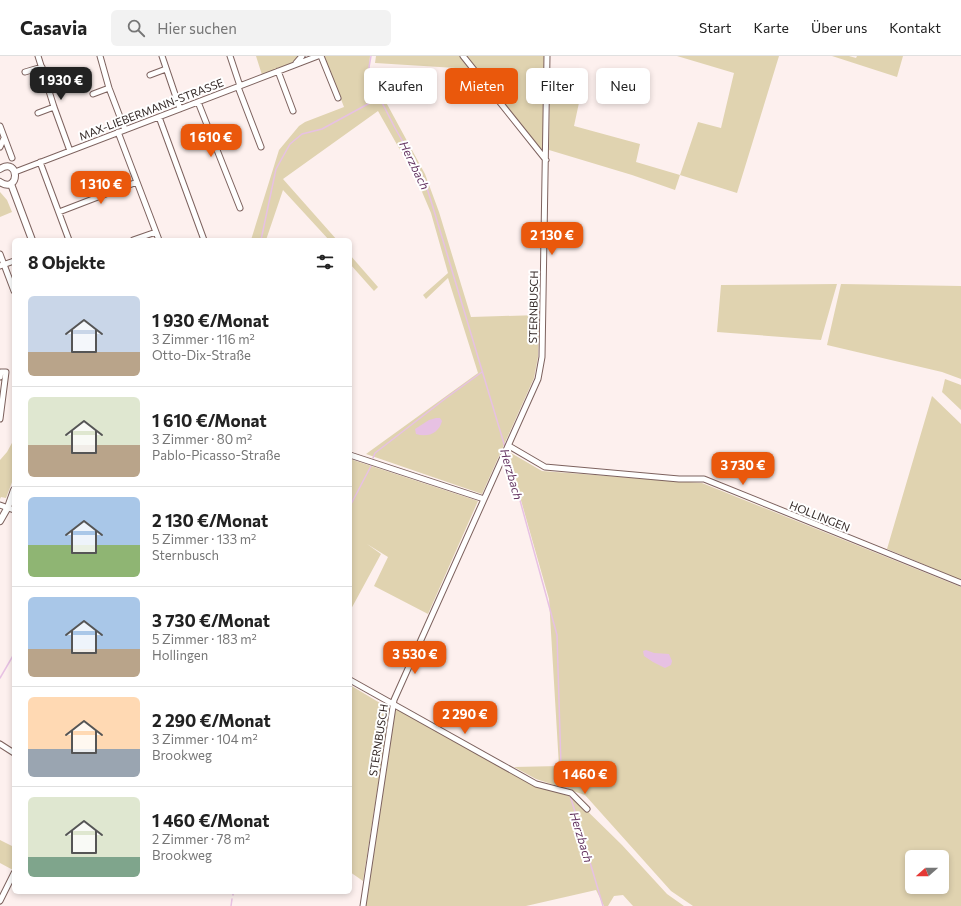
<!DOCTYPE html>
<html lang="de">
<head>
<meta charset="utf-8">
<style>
	:root { --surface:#fff; --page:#f2f2f2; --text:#222; --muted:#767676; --line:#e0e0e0; --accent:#ea580c }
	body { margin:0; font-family:Commissioner,sans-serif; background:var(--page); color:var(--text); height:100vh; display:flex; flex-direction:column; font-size:15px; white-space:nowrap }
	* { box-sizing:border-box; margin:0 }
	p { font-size:13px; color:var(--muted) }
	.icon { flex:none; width:22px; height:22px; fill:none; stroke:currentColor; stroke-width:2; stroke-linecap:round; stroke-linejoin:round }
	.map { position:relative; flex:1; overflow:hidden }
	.sheet { position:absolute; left:12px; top:182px; width:340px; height:656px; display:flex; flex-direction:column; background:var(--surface); border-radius:6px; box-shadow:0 2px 6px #0003 }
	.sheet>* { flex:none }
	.guide { position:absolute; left:364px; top:12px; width:380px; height:36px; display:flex; gap:8px }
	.needle { width:26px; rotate:249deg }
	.fabs { position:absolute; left:905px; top:794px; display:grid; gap:8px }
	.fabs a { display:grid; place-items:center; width:44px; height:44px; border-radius:6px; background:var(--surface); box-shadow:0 2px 6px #0003; font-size:20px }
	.price { position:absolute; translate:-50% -34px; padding:0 9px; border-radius:8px; background:var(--accent); color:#fff; font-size:13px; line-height:26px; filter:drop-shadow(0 1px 2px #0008) }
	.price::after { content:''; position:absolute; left:50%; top:24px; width:12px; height:9px; margin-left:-6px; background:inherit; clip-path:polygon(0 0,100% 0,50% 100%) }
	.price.current { background:#222; color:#fff }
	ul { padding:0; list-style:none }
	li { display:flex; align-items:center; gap:12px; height:100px; padding:0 16px }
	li+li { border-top:1px solid var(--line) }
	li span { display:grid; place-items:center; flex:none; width:112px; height:80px; border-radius:6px; color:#555 }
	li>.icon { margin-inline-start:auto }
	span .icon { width:48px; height:48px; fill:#fffc; stroke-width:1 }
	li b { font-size:17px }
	h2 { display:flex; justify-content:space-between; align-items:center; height:48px; padding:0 16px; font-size:17px }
	.pill { padding:0 14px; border-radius:6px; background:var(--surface); box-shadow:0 2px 6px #0003; font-size:14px; line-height:36px }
	.pill.current { background:var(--accent); color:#fff }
	header { display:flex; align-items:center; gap:24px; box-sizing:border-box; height:56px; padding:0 20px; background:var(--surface); border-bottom:1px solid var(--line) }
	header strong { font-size:19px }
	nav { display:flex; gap:22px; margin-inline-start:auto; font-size:14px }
	.search { width:280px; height:36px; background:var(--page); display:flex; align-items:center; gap:10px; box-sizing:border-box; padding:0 14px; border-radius:6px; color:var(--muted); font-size:15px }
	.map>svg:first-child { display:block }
	.green { fill:#e0d3b0; fill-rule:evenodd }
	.water { fill:#e7c1e3 }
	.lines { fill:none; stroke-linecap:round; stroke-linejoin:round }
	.stream { stroke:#e7c1e3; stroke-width:1.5 }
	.minor-casing { stroke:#7d625e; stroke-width:7 }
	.tertiary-casing { stroke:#7d625e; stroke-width:8 }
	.minor { stroke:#fff; stroke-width:5 }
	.tertiary { stroke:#fff; stroke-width:6 }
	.labels { text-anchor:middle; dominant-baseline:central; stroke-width:4; stroke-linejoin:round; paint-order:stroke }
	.street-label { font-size:11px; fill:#362b29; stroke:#fff }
	.water-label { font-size:12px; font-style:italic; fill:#663763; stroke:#fff }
</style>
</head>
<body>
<header>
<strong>Casavia</strong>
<div class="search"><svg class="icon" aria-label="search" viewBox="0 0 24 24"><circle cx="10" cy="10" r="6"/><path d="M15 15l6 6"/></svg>Hier suchen</div>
<nav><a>Start</a><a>Karte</a><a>Über uns</a><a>Kontakt</a></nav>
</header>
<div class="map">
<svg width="961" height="850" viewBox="0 0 961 850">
	<rect width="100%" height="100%" fill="#fdf0ee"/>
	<path class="green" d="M 256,0 L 299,0 L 291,8 L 262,19 Z
		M 324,0 L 370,0 L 368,25 L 373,41 L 381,37 L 425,118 L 439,156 L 471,261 L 539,259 L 538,301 L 534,322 L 482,438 L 366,398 L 478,317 L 448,222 L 426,243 L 423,239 L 448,217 L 431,157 L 417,124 L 378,55 L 283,123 L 337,184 L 329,184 L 283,134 L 266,184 L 251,184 L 279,94 L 299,70 L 305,66 L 344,51 Z
		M 376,0 L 460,0 L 472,13 L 375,7 Z
		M 466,0 L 544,0 L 543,96 Z
		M 677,0 L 779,0 L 737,137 L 680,119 L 675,134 L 632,119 L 549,94 L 550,19 L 583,28 L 574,70 L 640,88 L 636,106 L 680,119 L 698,66 L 721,72 L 734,17 Z
		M 832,0 L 849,0 L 856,2 L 857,0 L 903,0 L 897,21 Z
		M 0,136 L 7,144 L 12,156 L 0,161 Z
		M 350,199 L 378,231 L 374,235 L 350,208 Z
		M 837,228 L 821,284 L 717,276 L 721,229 Z
		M 841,228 L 961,230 L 961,323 L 942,316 L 827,289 Z
		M 945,323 L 961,329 L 961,354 L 942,336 Z
		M 932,340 L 961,368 L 961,524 L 887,493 Z
		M 13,385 L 14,386 L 14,421 L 6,442 L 1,441 L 0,443 L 0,404 L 7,396 Z
		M 511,397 L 542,415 L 702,427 L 961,531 L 961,850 L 693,850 L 671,835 L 585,739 L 536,723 L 514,711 L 559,710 L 549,543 L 509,402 ZM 912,801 L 942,801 L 942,831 L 912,831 Z
		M 350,403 L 478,445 L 428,558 L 374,530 L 388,501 L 367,488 L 381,498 L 350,555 Z
		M 350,629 L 390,653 L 363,825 L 350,816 Z
		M 397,653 L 550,733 L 574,742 L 622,789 L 667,838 L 684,850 L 633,850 L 623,839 L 614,840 L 608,850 L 604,850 L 596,834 L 526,850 L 366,850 L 395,657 Z
		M 0,784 L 14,791 L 14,812 L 13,814 L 0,807 Z"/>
	<path class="water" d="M 436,362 L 440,362 L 442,365 C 439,377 428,382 416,378 L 415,373 L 429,364 Z
		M 646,594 L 654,597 L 669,598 L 672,605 L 671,609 L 665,612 L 653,606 L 644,600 L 643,595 Z"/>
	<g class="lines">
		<path class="stream" d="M 371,0 L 369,11 L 372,27 L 395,72 L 424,123 L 432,148 L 505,391
			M 261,184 L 276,113 L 290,88 L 302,78 L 322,73 L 379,42
			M 507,397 L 557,579 L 561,711 L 568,735
			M 373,402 L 375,397 L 446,342 L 482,316
			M 350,450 L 371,410
			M 0,622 L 14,598
			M 570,739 L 603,850
			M 233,839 L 233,836
			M 231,850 L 232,843"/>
		<g class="minor-casing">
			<path id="minor" d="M 38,0 L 54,51 L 70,95
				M 100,0 L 109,32 L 125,74
				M 162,0 L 180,53
				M 230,0 L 240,30
				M 321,0 L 338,42
				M 463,0 L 546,104
				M 296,7 L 302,0
				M 278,15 L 293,55
				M 25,16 L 42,11
				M 150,19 L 166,13
				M 238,31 L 261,91
				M 93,38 L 109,32
				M 198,46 L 240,152
				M 38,57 L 54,51
				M 159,61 L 204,184
				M 0,70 L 12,102
				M 118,76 L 159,184
				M 0,91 L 4,82
				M 40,106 L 69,184
				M 15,116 L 318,0
				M 59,156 L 137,126
				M 133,184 L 156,176
				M 0,198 L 14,235
				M 0,210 L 14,205
				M 0,321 L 1,316 L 6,316 L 0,363
				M 509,390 L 545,411 L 679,423 L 704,423 L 961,527
				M 350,399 L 484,443
				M 0,449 L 14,454
				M 350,624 L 536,728 L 571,737 L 587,753
				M 0,688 L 14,697
				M 0,845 L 14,817
				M 363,850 L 394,644 L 538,323 L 542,301 L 547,0"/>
		</g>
		<g class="tertiary-casing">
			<path id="tertiary" d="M 0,113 C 20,100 20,139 0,126
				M 11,128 L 32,184
				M 0,465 L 8,451 L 14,434"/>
		</g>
		<use href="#minor" class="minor"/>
		<use href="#tertiary" class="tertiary"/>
	</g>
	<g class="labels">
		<g class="street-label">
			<text transform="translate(151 53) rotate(-21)">MAX-LIEBERMANN-STRASSE</text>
			<text transform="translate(533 251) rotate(-89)">STERNBUSCH</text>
			<text transform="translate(820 460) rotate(22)">HOLLINGEN</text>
			<text transform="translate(378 684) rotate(-81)">STERNBUSCH</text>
		</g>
		<g class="water-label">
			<text transform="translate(415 109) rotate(64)">Herzbach</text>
			<text transform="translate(512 418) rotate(74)">Herzbach</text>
			<text transform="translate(582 781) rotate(73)">Herzbach</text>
		</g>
	</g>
</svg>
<div class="fabs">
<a><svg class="needle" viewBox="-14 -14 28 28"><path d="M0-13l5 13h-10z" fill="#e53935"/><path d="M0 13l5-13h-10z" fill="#767676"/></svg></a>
</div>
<b class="price current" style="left:61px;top:45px">1 930 €</b>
<b class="price" style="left:211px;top:102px">1 610 €</b>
<b class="price" style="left:101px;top:149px">1 310 €</b>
<b class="price" style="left:552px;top:200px">2 130 €</b>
<b class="price" style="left:743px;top:430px">3 730 €</b>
<b class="price" style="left:415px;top:619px">3 530 €</b>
<b class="price" style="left:465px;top:679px">2 290 €</b>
<b class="price" style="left:585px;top:739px">1 460 €</b>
<div class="guide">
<a class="pill">Kaufen</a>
<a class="pill current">Mieten</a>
<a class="pill">Filter</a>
<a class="pill">Neu</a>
</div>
<section class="sheet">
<h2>8 Objekte<svg class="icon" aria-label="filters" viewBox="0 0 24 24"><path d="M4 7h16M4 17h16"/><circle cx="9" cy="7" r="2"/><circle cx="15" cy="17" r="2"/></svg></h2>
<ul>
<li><span style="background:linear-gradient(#c9d6e8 70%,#b9a48a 0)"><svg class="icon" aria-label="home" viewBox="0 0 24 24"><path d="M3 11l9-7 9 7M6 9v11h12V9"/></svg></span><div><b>1 930 €/Monat</b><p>3 Zimmer · 116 m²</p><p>Otto-Dix-Straße</p></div></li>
<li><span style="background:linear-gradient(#dfe7d0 60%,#b9a48a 0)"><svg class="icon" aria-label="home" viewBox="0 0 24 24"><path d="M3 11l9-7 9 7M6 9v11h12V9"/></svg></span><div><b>1 610 €/Monat</b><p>3 Zimmer · 80 m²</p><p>Pablo-Picasso-Straße</p></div></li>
<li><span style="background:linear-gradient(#a9c7e8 60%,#8fb573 0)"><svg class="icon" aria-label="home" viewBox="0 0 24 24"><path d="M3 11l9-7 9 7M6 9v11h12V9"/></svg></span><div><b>2 130 €/Monat</b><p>5 Zimmer · 133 m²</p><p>Sternbusch</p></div></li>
<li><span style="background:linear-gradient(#a9c7e8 65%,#b9a48a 0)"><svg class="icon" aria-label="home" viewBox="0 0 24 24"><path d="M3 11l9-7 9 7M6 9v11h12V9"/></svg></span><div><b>3 730 €/Monat</b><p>5 Zimmer · 183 m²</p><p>Hollingen</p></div></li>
<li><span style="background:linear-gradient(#ffd9b3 65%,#9aa5b1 0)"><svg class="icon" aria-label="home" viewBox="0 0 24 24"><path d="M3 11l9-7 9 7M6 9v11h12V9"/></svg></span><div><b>2 290 €/Monat</b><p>3 Zimmer · 104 m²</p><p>Brookweg</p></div></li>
<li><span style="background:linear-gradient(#dfe7d0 75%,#7fa58c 0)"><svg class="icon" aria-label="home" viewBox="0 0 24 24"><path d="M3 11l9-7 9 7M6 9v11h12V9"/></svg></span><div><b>1 460 €/Monat</b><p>2 Zimmer · 78 m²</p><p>Brookweg</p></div></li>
</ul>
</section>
</div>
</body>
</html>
